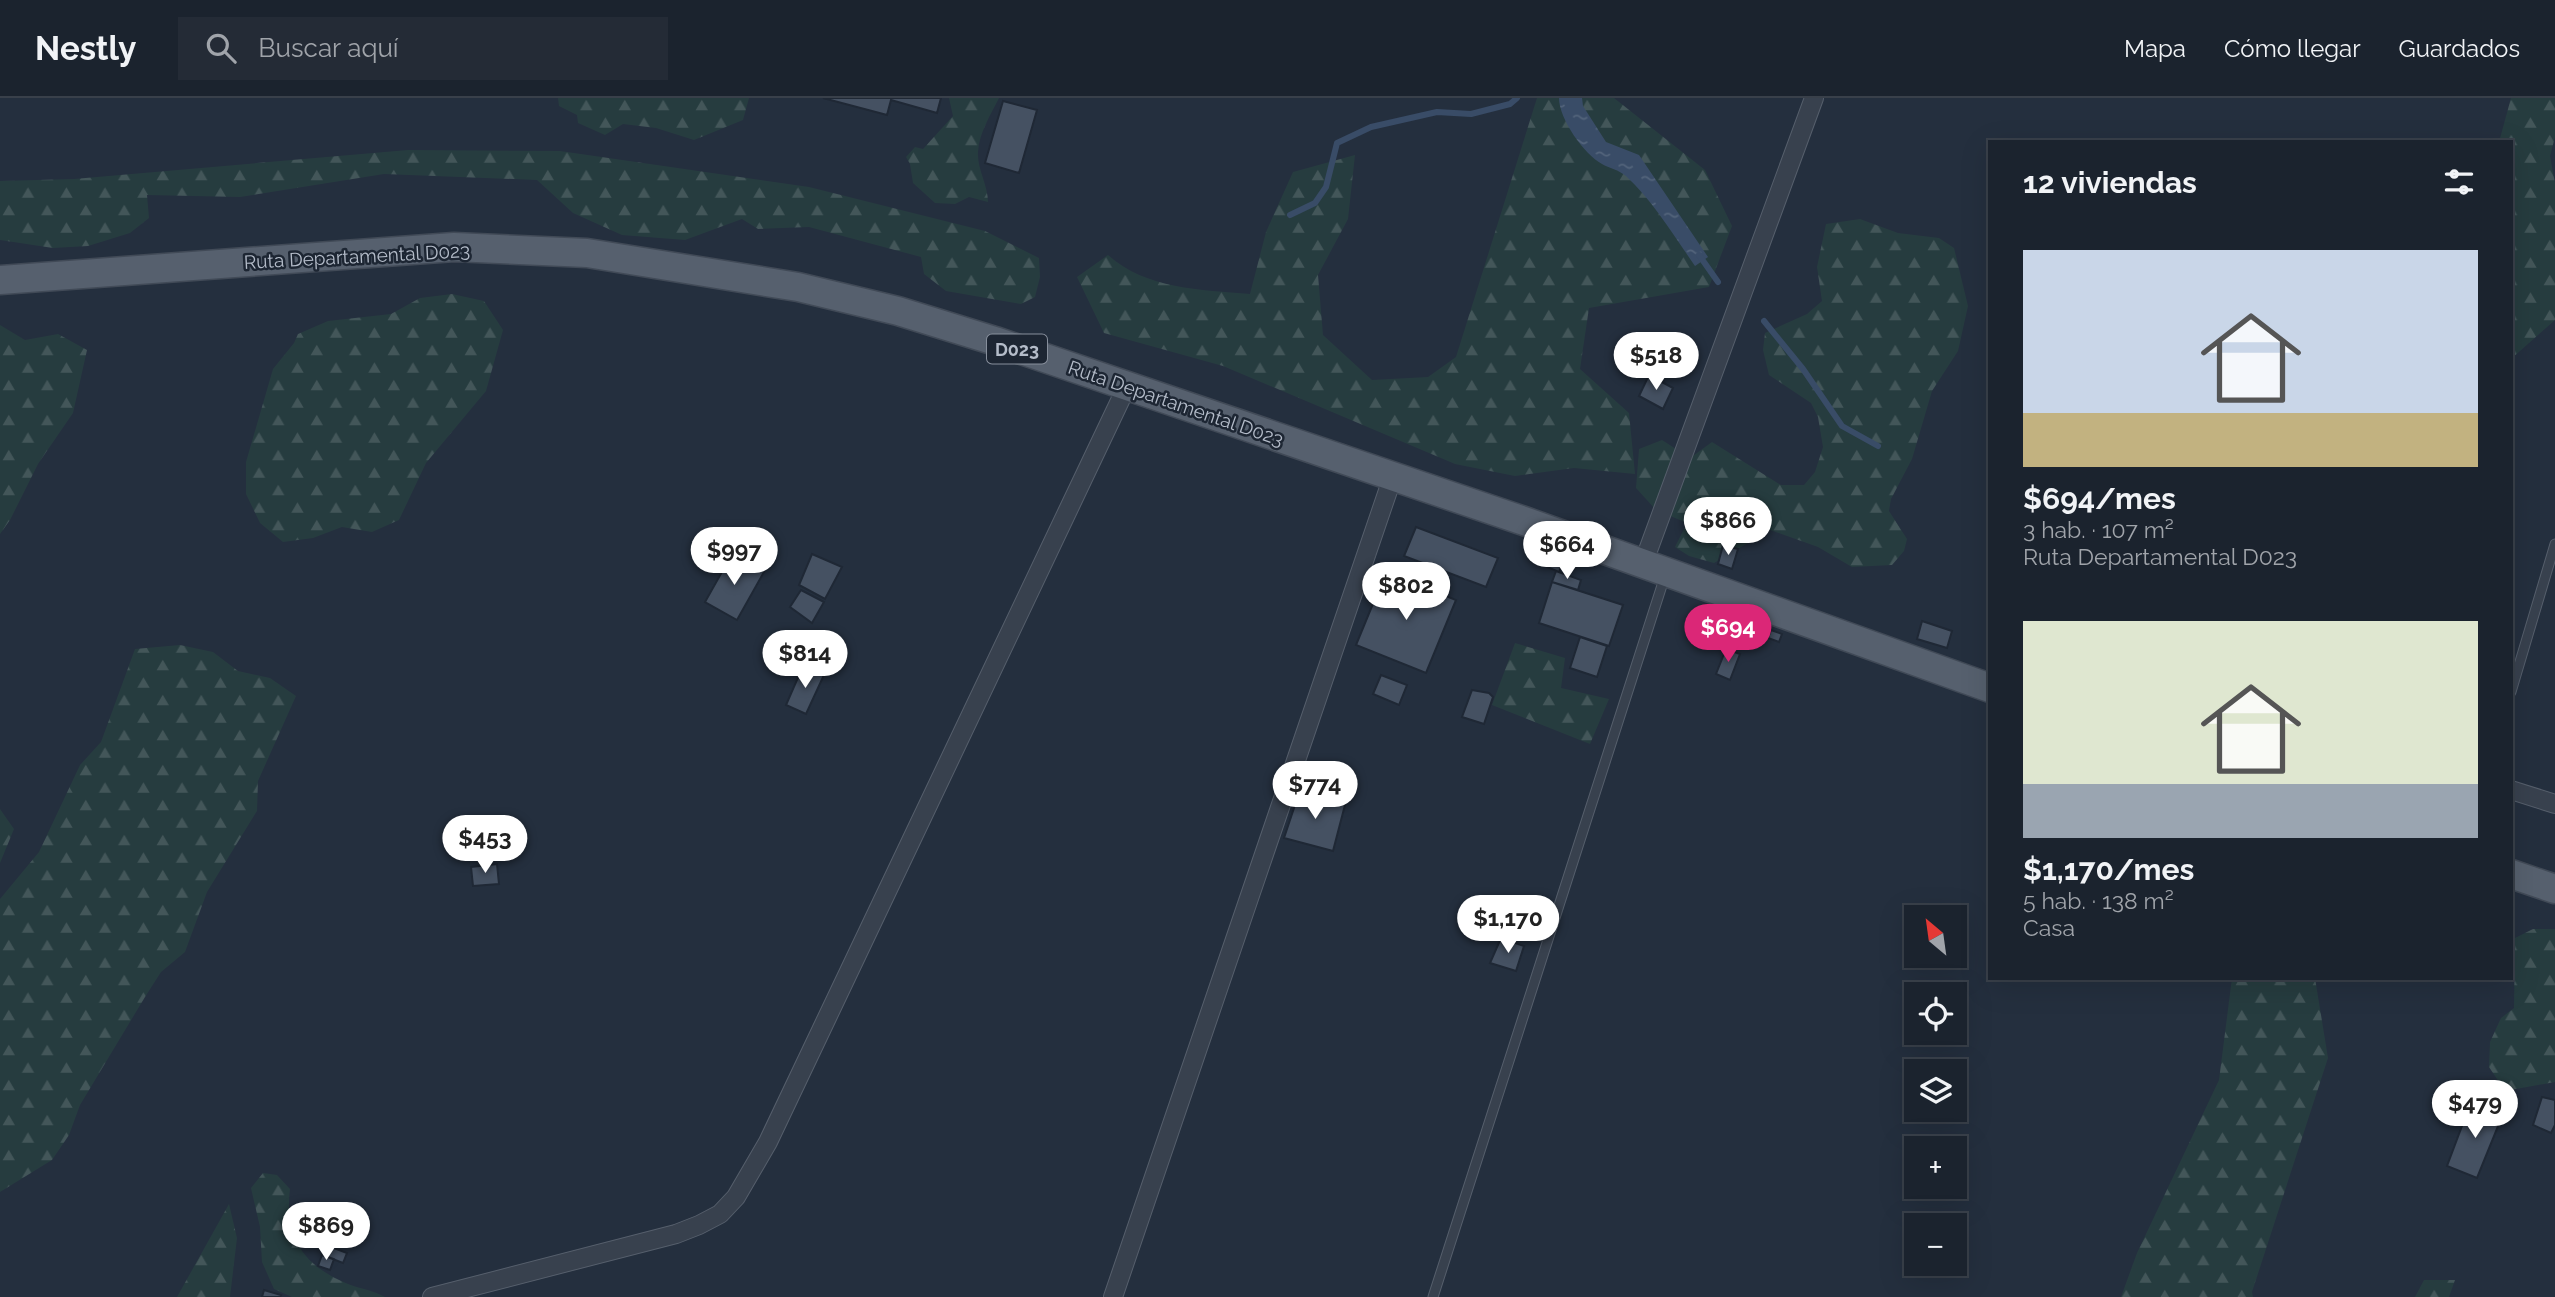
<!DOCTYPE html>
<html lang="es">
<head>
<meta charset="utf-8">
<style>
	:root { --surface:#1b232e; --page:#242b36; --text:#f1f3f6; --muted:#a0a4aa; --line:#39404a; --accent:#db2777 }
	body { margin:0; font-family:Raleway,sans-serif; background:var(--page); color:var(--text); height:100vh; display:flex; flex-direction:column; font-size:26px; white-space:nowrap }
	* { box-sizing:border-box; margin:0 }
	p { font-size:23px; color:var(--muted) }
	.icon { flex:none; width:38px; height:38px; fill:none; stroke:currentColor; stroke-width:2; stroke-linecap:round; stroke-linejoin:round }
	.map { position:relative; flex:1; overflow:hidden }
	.panel { position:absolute; left:1988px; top:42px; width:525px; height:840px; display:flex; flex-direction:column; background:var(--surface); border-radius:0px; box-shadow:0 7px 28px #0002,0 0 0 2px var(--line) }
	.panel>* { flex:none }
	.needle { width:46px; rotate:331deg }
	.tools { position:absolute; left:1904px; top:807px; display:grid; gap:14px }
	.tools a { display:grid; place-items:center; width:63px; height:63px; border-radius:0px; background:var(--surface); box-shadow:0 7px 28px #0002,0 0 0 2px var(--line); font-size:35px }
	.price { position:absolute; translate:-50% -60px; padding:0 16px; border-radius:24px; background:#fff; color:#222; font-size:23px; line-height:46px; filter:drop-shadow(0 2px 4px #0008) }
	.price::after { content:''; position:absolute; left:50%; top:42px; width:21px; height:16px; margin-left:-10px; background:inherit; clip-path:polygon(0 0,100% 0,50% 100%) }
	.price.selected { background:var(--accent); color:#fff }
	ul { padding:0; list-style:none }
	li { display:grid; align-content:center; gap:14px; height:371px; padding:0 35px }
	li span { display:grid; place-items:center; height:217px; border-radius:0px; color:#555 }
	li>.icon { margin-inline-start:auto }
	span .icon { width:126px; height:126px; fill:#fffc; stroke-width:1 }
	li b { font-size:30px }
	h2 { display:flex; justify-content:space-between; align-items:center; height:84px; padding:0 35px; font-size:30px }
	header { display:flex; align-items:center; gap:42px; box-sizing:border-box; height:98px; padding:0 35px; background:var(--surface); border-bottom:2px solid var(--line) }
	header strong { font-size:33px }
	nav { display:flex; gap:38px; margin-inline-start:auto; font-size:24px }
	.search { width:490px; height:63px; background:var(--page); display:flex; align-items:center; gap:18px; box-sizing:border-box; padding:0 24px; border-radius:0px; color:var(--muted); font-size:26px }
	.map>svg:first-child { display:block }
	.forest { fill:url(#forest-firs) }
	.water { fill:url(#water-ripples) }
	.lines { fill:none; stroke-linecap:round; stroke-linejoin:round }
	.stream { stroke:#394c67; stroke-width:6 }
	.building { fill:#455162; stroke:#1f2835; stroke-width:2 }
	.service-casing { stroke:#565f6c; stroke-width:11 }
	.minor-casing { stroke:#565f6c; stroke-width:20 }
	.primary-casing { stroke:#414a57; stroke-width:31 }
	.service { stroke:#38414e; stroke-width:9 }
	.minor { stroke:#38414e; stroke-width:18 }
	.primary { stroke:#56606e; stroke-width:28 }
	.labels { text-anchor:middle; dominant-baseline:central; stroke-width:5; stroke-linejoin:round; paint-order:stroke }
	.shield { fill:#1d2633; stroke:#878f9c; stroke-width:2 }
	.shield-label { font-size:18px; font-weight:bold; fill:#b4bcc9 }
	.street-label { font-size:19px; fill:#b4bcc9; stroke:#1d2633 }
</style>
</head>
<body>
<header>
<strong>Nestly</strong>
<div class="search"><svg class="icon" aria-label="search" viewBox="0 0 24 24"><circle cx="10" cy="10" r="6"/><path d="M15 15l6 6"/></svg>Buscar aquí</div>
<nav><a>Mapa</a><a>Cómo llegar</a><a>Guardados</a></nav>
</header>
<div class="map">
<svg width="2555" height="1199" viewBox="0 0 2555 1199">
	<defs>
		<pattern id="forest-firs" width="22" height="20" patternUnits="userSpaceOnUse" patternTransform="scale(1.75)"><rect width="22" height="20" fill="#263c3f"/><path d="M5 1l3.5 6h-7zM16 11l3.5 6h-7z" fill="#435659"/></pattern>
		<pattern id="water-ripples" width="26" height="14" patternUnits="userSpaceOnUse" patternTransform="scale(1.75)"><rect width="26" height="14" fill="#394c67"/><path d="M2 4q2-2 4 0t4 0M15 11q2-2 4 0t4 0" fill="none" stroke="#53647b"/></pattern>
	</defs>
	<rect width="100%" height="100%" fill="#242f3e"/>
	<path class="forest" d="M 558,0 L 749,0 L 743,22 L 694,42 L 656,30 L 623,26 L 605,37 L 578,25 L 577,17 L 559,8 Z
		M 949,0 L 999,0 C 991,16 979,35 978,54 C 977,71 988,87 988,104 L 969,99 L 955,106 L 935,105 L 913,85 L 910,66 L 906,59 L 915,49 L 923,51 L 953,18 Z
		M 1537,0 L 1614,0 L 1705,72 L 1732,128 L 1709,189 L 1589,210 L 1580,271 L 1629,315 L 1635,376 L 1574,370 L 1515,378 L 1455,366 L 1223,268 L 1104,235 L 1077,179 L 1108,157 C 1146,191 1201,192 1250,196 L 1266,134 L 1293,74 L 1355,57 L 1348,121 L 1318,177 L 1323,237 L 1372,282 L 1428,279 L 1456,259 Z
		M 2511,0 L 2555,0 L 2555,39 L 2550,58 L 2555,85 L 2555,222 L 2511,261 L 2511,44 L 2499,44 Z
		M 408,52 L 560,53 L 809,89 L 985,133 L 1039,160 L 1040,179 L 1035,199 L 1021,206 L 946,193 L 924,176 L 921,159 L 809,129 L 758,131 L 742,121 L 685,142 L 622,137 L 573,115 L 537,82 L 384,76 L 240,99 L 147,97 L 149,120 L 130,135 L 88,148 L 53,150 L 0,142 L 0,83 L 74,81 Z
		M 1860,121 L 1898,135 L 1939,140 L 1954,150 L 1968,208 L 1958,253 L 1932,293 L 1912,361 L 1891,401 L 1889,413 L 1907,441 L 1904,453 L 1892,467 L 1852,469 L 1818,449 L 1770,432 L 1714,465 L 1689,458 L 1675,449 L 1687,425 L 1656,412 L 1636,390 L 1639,351 L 1662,342 L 1690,360 L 1712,344 L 1781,387 L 1804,387 L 1815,374 L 1823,349 L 1818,319 L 1811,305 L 1769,277 L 1763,252 L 1765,235 L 1807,216 L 1822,203 L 1817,169 L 1826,126 Z
		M 452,196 L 484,203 L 503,232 L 486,293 L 426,365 L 399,422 L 372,434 L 342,429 L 313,440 L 283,444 L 260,425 L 246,396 L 246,364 L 273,271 L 294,245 L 298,236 L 328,223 L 391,216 L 420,200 Z
		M 0,227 L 25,242 L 58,236 L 87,252 L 73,315 L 38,366 L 10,422 L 0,436 Z
		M 1515,545 L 1565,560 L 1561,590 L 1609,601 L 1590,646 L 1492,607 Z
		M 180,547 L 213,554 L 238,573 L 270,580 L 296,598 L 258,683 L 257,713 L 207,794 L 185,854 L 161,874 L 145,899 L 80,1007 L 69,1037 L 52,1062 L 0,1094 L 0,801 L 39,754 L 80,667 L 101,644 L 135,551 Z
		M 0,711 L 14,731 L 0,765 Z
		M 2533,831 L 2555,831 L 2555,984 L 2505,993 L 2489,969 L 2490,944 L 2501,920 L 2514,910 L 2515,840 Z
		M 2232,880 L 2315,880 L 2328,960 L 2252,1194 L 2253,1199 L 2121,1199 L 2137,1155 L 2219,982 Z
		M 263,1075 L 277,1077 L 290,1091 C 284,1140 304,1168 348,1186 C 361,1191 373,1192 385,1199 L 292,1199 L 274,1191 L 262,1164 L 260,1129 L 251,1090 Z
		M 229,1106 L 237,1140 L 230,1199 L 177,1199 Z
		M 2424,1182 L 2455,1182 L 2449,1199 L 2415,1199 Z"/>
	<path class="water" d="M 1559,0 L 1582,0 L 1583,8 L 1606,44 L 1639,57 L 1708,159 L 1695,168 C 1674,138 1653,103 1626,78 C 1619,72 1609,70 1602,66 C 1584,56 1559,21 1559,0 Z"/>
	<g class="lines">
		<path class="stream" d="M 1290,117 L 1315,105 L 1326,89 L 1337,45 L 1371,29 L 1437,14 L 1471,16 L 1510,6 L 1517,0
			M 1699,157 L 1718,184
			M 1764,223 L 1803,271 L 1842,328 L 1878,348"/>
	</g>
	<path class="building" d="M 823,0 L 941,0 L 937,15 L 891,2 L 887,17 Z
		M 1003,3 L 1037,12 L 1019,75 L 985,65 Z
		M 1649,277 L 1673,290 L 1663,311 L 1639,298 Z
		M 1416,429 L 1498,460 L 1486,489 L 1404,458 Z
		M 1723,447 L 1738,451 L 1732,471 L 1718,466 Z
		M 1553,454 L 1565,459 L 1559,474 L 1547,469 Z
		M 732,456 L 764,474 L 737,522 L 705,504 Z
		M 812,456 L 842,469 L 825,501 L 799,487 Z
		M 1556,473 L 1581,482 L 1578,492 L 1552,484 Z
		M 1386,474 L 1456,502 L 1426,575 L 1356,547 Z
		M 1552,484 L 1623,507 L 1609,548 L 1539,525 Z
		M 801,492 L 824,504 L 812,525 L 790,509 Z
		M 1922,523 L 1952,533 L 1947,550 L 1917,541 Z
		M 1771,532 L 1782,536 L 1779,544 L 1768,540 Z
		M 1580,539 L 1607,548 L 1597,579 L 1570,570 Z
		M 1726,551 L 1740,556 L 1730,582 L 1716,576 Z
		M 803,568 L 824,577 L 806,616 L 786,607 Z
		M 1381,577 L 1407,587 L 1399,607 L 1373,596 Z
		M 1472,592 L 1489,595 L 1493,599 L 1484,626 L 1462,619 Z
		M 1300,692 L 1345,707 L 1333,753 L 1284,740 Z
		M 497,766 L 499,786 L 473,788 L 471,769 Z
		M 1501,840 L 1524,848 L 1516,873 L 1490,865 Z
		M 2542,999 L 2555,1002 L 2555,1027 L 2551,1035 L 2533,1027 Z
		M 2471,1004 L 2503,1016 L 2477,1080 L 2447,1068 Z
		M 326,1147 L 347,1155 L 343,1165 L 322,1157 Z
		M 322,1157 L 334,1161 L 330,1172 L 318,1168 Z
		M 264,1192 L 281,1197 L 280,1199 L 262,1199 Z"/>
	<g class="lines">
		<g class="service-casing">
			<path id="service" d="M 2511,594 L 2555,446
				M 1433,1199 L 1665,478"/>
		</g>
		<g class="minor-casing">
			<path id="minor" d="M 1643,466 L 1814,0
				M 2511,692 L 2555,706
				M 432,1199 L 676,1136 L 699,1127 L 720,1116 L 736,1099 L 768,1044 L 1127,288
				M 1113,1199 L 1393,378"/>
		</g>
		<g class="primary-casing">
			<path id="primary" d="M 0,182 L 454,149 L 587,155 L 798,189 L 898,213 L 995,243 L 1527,424 L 1990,590
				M 2511,776 L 2555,791"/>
		</g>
		<use href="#service" class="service"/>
		<use href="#minor" class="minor"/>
		<use href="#primary" class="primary"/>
	</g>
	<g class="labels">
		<rect class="shield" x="987" y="236.5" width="60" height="29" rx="5"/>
		<g class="shield-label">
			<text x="1017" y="251">D023</text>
		</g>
		<g class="street-label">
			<text transform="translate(357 158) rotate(-3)">Ruta Departamental D023</text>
			<text transform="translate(1176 305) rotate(19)">Ruta Departamental D023</text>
		</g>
	</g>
</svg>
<div class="tools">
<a><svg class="needle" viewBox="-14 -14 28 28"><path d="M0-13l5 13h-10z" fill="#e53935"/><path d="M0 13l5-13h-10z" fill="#a0a4aa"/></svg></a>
<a><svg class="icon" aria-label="locate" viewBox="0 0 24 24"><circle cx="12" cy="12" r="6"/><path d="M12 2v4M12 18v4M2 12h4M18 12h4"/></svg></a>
<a><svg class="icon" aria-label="layers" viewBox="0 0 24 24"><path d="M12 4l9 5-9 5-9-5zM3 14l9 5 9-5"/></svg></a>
<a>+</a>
<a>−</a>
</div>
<b class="price" style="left:1656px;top:294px">$518</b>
<b class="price" style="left:1728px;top:459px">$866</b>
<b class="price" style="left:1567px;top:483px">$664</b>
<b class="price" style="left:734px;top:489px">$997</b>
<b class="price" style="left:1406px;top:524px">$802</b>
<b class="price selected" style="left:1728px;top:566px">$694</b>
<b class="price" style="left:805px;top:592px">$814</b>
<b class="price" style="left:1315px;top:723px">$774</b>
<b class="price" style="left:485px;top:777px">$453</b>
<b class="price" style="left:1508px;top:857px">$1,170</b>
<b class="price" style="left:2475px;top:1042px">$479</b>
<b class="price" style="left:326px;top:1164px">$869</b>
<section class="panel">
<h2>12 viviendas<svg class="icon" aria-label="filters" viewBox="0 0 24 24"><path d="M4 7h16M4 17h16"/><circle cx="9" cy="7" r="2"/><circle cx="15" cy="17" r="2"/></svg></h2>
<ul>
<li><span style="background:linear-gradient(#c9d6e8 75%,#c2b280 0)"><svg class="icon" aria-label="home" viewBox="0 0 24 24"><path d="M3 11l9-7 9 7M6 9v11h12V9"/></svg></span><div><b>$694/mes</b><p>3 hab. · 107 m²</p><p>Ruta Departamental D023</p></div></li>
<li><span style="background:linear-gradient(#dfe7d0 75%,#9aa5b1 0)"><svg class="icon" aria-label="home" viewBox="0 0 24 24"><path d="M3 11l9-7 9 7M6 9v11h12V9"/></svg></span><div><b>$1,170/mes</b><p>5 hab. · 138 m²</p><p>Casa</p></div></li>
</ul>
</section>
</div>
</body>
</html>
